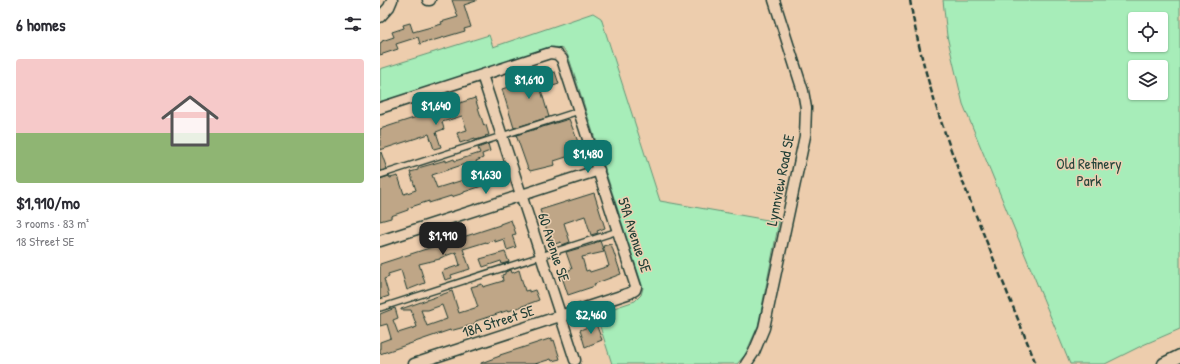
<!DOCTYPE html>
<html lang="en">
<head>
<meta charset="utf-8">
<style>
	:root { --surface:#fff; --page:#f7f7f7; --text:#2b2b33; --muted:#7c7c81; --line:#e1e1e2; --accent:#0f766e }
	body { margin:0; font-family:"Patrick Hand",sans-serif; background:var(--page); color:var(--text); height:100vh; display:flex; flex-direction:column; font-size:15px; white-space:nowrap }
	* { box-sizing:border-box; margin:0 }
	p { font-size:13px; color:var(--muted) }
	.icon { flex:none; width:22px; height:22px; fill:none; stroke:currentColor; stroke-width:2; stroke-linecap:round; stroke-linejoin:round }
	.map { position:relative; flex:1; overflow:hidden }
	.side { display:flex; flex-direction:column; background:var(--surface); width:380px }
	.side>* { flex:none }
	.buttons { position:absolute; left:748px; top:12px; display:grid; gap:8px }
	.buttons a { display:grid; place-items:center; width:40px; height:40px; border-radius:4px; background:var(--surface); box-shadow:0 1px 3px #0004; font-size:20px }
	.price { position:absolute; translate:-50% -34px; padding:0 9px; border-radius:8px; background:var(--accent); color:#fff; font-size:13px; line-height:26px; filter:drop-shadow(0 1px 2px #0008) }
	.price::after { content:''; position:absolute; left:50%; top:24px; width:12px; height:9px; margin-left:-6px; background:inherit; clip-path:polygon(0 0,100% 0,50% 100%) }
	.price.current { background:#222; color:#fff }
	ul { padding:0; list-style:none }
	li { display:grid; align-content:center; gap:8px; height:212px; padding:0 16px }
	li+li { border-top:1px solid var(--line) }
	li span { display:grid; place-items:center; height:124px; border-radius:4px; color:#555 }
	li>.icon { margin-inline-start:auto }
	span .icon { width:72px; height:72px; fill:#fffc; stroke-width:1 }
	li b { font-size:17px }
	h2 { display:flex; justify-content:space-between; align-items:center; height:48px; padding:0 16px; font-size:17px }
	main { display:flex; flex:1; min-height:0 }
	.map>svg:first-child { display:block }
	.green { fill:#a7edb9; stroke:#639576; fill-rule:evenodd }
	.building { fill:#bfa687; stroke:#1f3d34; fill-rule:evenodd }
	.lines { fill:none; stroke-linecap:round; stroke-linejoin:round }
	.service-casing { stroke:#1f3d34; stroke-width:8 }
	.minor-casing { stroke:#1f3d34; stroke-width:13 }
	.tertiary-casing { stroke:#1f3d34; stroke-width:15 }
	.service { stroke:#ebcfb2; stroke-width:5 }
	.minor { stroke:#ebcfb2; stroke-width:10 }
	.tertiary { stroke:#ebcfb2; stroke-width:12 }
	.rail { stroke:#1f3d34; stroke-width:2.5; stroke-dasharray:6 3; stroke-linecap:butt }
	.labels { text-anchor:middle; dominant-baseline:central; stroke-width:3; stroke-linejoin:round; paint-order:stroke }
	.park-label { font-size:15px; fill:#26463b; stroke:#ebcfb2 }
	.street-label { font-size:15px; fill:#1f3d34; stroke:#ebcfb2 }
</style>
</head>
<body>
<main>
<section class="side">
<h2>6 homes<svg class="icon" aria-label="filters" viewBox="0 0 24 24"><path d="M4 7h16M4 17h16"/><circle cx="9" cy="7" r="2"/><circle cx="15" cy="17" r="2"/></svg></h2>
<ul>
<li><span style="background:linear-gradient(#f6c9c9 60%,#8fb573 0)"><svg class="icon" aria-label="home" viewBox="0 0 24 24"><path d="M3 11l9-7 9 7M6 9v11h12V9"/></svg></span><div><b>$1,910/mo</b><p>3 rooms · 83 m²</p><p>18 Street SE</p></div></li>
</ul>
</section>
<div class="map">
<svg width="800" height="364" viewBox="0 0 800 364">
	<rect width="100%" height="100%" fill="#edcdad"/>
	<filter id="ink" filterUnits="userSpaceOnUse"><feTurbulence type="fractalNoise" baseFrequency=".025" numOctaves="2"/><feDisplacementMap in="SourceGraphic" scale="8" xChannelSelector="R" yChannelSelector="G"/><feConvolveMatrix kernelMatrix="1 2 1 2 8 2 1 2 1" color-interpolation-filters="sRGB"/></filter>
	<g filter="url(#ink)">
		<path class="green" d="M 563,0 L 800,0 L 800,329 L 763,345 L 725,364 L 690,364 L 583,104 L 567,36 ZM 755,19 L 781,19 L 781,45 L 755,45 ZM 755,67 L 781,67 L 781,93 L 755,93 Z
			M 213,13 L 221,18 L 280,201 L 399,222 L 378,326 L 365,355 L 357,364 L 232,364 L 216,314 L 255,301 L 261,295 L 263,288 L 190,61 C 186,51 185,48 173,47 L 0,103 L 0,69 L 109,35 L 113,47 Z"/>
		<path class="building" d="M 72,0 L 96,0 L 96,1 L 84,5 L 91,27 L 84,29 L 85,31 L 48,42 L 47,41 L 40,44 L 38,37 L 16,44 L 18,49 L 0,55 L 0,43 L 2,42 L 2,41 L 14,37 L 12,32 L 24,28 L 23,25 L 30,23 L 33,32 L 62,24 L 61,22 L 78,17 Z
			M 175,72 L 179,84 L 161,90 L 169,117 L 134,128 L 122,89 Z
			M 95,98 L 104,126 L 106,125 L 109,135 L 105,136 L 106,137 L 96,140 L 95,138 L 80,143 L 77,133 L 87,130 L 82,116 L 62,122 L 64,129 L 56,132 L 61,147 L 54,149 L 49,134 L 0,150 L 0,129 Z
			M 189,119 L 202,152 L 174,161 L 175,165 L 150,171 L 149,169 L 148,169 L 136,135 Z
			M 108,144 L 110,151 L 102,154 L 103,158 L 96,161 L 100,175 L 117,169 L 120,180 L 84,192 L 84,193 L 71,197 L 71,196 L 49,203 L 49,201 L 28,208 L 28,210 L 11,216 L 11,218 L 0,221 L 0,179 L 9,176 L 10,178 L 18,176 L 24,194 L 36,190 L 30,172 L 38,170 L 38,168 L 66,160 L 66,162 L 74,159 L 75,161 L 100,153 L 98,148 ZM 88,163 L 93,177 L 57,188 L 52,175 Z
			M 1,152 L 7,169 L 0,171 L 0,153 Z
			M 214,193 L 225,228 L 217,231 L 218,233 L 211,235 L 205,216 L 184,223 L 190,242 L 182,245 L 181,242 L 172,245 L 160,210 Z
			M 131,220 L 136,234 L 132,235 L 136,247 L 127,250 L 124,239 L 115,242 L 115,240 L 106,243 L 106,242 L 83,249 L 90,269 L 71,275 L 72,278 L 65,280 L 62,271 L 80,265 L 76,252 L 60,258 L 60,259 L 39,264 L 45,283 L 27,290 L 21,270 L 8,274 L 9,277 L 4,279 L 9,296 L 0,299 L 0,264 L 120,225 L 120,224 Z
			M 220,241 L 224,252 L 202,257 L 206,271 L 209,270 L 210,272 L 229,266 L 223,246 L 231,244 L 241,274 L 214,284 L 215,286 L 188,295 L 182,277 L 185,276 L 184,272 L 192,269 L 186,252 L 214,244 L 214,243 Z
			M 125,252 L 129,262 L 122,264 L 121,261 L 103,267 L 100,259 Z
			M 131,270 L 132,273 L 139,270 L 145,291 L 149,290 L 149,292 L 155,290 L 159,300 L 129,311 L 129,310 L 96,321 L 96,322 L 92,325 L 70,331 L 70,330 L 0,354 L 0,342 L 11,338 L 7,324 L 0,326 L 0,314 L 15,308 L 18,318 L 13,320 L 18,333 L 37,327 L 31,310 L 21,310 L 21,309 L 72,291 L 79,313 L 98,307 L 91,287 L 102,284 L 103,287 L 123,281 L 122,275 L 125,274 L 125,272 ZM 62,305 L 67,319 L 47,326 L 41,310 L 48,310 Z
			M 216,324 L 222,340 L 205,347 L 200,330 Z
			M 172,338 L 172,341 L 174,340 L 180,359 L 172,361 L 171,359 L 155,364 L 101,364 L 101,363 L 120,356 L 120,355 Z"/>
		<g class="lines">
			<g class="service-casing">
				<path id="service" d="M 0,175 L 199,111
					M 0,308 L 238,231"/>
			</g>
			<g class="minor-casing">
				<path id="minor" d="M 48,0 L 50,0
					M 0,17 L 9,7 L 12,0
					M 102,75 L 195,360
					M 0,108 L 170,53 L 177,54 L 182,59 L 256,287 L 255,290 L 250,293 L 34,364
					M 0,241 L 219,170
					M 366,364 L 374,352 L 384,328 L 425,136 L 426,108 L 423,91 L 394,0"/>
			</g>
			<g class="tertiary-casing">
				<path id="tertiary" d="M 784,364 L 800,356"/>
			</g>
			<use href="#service" class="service"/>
			<use href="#minor" class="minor"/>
			<use href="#tertiary" class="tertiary"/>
			<path class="rail" d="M 530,0 C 541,69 564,133 589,198 C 611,253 634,309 656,364"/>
		</g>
	</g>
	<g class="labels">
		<g class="park-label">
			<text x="709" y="163">Old Refinery<tspan x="709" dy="17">Park</tspan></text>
		</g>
		<g class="street-label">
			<text transform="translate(400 180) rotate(-79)">Lynnview Road SE</text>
			<text transform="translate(255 235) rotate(72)">59A Avenue SE</text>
			<text transform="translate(174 247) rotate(72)">60 Avenue SE</text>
			<text transform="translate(118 321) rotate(-18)">18A Street SE</text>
		</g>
	</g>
</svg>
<div class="buttons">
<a><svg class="icon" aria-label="locate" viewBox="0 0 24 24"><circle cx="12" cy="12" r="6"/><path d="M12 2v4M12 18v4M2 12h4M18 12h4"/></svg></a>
<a><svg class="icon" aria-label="layers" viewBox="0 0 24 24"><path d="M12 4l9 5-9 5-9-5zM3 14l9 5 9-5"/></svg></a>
</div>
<b class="price" style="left:149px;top:100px">$1,610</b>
<b class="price" style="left:56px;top:126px">$1,640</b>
<b class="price" style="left:208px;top:174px">$1,480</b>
<b class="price" style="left:106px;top:195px">$1,630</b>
<b class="price current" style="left:63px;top:256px">$1,910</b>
<b class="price" style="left:211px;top:335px">$2,460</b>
</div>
</main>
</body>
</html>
